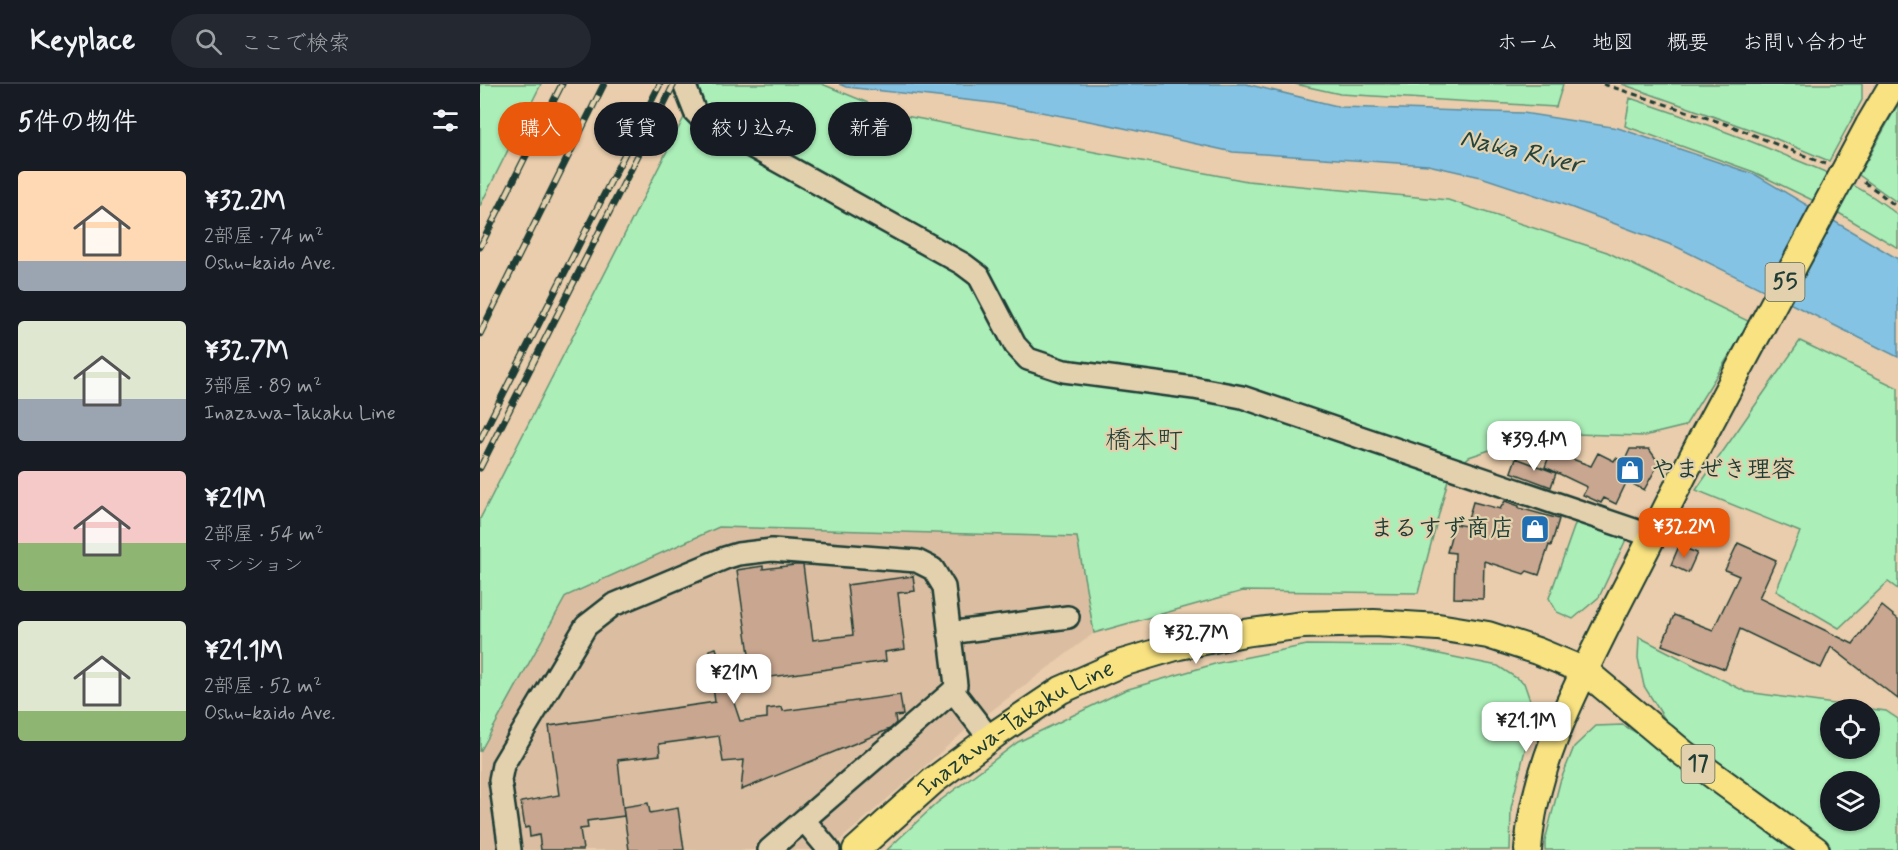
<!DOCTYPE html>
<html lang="ja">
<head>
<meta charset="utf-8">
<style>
	:root { --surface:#171b24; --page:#242831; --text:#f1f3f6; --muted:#9ea1a6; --line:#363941; --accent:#ea580c }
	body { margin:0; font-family:Mynerve,"Klee One",sans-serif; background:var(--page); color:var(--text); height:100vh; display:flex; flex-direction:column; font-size:22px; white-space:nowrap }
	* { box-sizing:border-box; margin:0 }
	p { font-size:20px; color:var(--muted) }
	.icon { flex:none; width:33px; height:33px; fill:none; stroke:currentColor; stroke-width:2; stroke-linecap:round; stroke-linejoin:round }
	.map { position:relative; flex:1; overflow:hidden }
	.drawer { display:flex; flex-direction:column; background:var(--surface); width:480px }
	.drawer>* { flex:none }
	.guide { position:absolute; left:18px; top:18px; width:570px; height:54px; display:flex; gap:12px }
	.fabs { position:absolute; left:1340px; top:615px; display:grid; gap:12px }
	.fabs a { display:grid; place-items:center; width:60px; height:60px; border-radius:50%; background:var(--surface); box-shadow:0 2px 4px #0004; font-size:30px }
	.price { position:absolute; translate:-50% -51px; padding:0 14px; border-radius:12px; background:#fff; color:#222; font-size:20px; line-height:39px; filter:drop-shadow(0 2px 3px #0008) }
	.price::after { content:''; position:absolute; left:50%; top:36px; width:18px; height:14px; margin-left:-9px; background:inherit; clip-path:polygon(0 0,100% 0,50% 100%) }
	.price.current { background:var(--accent); color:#fff }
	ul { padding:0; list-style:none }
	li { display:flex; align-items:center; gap:18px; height:150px; padding:0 18px }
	li span { display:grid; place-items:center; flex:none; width:168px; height:120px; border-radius:6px; color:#555 }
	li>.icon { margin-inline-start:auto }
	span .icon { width:72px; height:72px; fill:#fffc; stroke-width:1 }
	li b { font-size:26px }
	h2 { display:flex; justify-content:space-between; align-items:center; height:72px; padding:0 18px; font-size:26px }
	.tag { padding:0 21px; border-radius:27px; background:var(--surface); box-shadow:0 2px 4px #0004; font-size:21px; line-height:54px }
	.tag.current { background:var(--accent); color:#fff }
	header { display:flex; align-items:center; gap:36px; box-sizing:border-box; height:84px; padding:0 30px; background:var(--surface); border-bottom:2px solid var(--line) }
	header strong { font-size:28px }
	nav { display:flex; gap:33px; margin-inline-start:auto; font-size:21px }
	.search { width:420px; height:54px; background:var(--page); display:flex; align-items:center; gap:15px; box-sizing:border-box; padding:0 21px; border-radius:33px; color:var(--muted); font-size:22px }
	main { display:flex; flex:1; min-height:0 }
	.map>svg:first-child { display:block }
	.built { fill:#dbbea1 }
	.green { fill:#abeeb8; stroke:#659676; stroke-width:1.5; fill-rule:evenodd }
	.water { fill:#85c3e5; stroke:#5c8d9e; stroke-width:1.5 }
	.building { fill:#c8a68f; stroke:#1f3d34; stroke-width:1.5 }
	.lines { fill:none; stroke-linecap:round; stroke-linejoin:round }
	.minor-casing { stroke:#1f3d34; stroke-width:26 }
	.major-casing { stroke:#1f3d34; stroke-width:30 }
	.path { stroke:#1f3d34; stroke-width:3; stroke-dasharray:6 4.5; stroke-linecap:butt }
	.minor { stroke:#e3d1ae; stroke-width:21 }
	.major { stroke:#f8e281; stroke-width:26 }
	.rail-casing { stroke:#1f3d34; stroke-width:7 }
	.rail { stroke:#e3d1ae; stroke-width:4.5; stroke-dasharray:14; stroke-linecap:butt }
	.major-bridge-casing { stroke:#1f3d34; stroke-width:30; stroke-linecap:butt }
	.major-bridge { stroke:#f8e281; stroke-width:26 }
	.labels { text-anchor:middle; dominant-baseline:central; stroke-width:4.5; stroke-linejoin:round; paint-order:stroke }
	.shield { fill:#e3d1ae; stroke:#5a6959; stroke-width:1.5 }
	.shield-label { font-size:22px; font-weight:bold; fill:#1f3d34 }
	.poi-label { font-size:24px; font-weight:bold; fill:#1f3d34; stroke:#e3d1ae; text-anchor:start }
	.street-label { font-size:24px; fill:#1f3d34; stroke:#e3d1ae }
	.water-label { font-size:26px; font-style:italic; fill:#24443d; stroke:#e3d1ae }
	.neighbourhood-label { font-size:26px; fill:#1f3d34; stroke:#e3d1ae }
</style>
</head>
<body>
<header>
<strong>Keyplace</strong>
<div class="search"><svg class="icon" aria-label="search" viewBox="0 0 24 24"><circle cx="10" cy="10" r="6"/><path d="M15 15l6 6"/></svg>ここで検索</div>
<nav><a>ホーム</a><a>地図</a><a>概要</a><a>お問い合わせ</a></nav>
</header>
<main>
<section class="drawer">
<h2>5件の物件<svg class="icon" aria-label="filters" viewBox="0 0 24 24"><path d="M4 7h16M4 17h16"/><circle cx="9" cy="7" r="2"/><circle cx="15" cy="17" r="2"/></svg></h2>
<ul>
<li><span style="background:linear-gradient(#ffd9b3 75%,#9aa5b1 0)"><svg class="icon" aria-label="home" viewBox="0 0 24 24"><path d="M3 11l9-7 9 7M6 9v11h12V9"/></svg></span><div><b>¥32.2M</b><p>2部屋 · 74 m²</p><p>Oshu-kaido Ave.</p></div></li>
<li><span style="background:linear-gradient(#dfe7d0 65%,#9aa5b1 0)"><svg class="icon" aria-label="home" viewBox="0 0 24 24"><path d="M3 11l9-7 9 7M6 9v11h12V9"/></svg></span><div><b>¥32.7M</b><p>3部屋 · 89 m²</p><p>Inazawa-Takaku Line</p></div></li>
<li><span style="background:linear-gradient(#f6c9c9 60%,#8fb573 0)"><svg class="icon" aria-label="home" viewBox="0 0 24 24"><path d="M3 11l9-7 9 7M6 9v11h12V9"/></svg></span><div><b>¥21M</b><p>2部屋 · 54 m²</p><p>マンション</p></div></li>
<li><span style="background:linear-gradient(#dfe7d0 75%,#8fb573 0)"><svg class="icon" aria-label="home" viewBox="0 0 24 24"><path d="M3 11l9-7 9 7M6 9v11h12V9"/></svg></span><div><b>¥21.1M</b><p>2部屋 · 52 m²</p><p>Oshu-kaido Ave.</p></div></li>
</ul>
</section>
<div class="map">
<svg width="1418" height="766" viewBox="0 0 1418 766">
	<rect width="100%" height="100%" fill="#e9cdac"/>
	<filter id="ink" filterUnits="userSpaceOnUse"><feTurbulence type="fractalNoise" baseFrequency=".0167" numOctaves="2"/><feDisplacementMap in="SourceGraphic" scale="12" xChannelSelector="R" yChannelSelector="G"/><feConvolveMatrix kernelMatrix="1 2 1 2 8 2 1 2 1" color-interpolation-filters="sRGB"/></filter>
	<g filter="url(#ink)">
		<path class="built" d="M 239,443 L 598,453 L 614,549 L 486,646 L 349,766 L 0,766 L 0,668 L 86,512 Z"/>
		<path class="green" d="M 0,0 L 61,0 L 0,122 Z
			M 221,0 L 342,0 L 415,30 L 767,97 L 968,116 L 1127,168 L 1270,238 L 1205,342 L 1164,352 L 1060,349 L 989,373 L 969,392 L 938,509 L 763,507 L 614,549 L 597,453 L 239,443 L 86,512 L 0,668 L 0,435 Z
			M 815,0 L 1083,0 L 1076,23 L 860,10 Z
			M 1142,0 L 1382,0 L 1382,16 L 1349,77 L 1294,54 Z
			M 1150,14 C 1204,32 1257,51 1309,73 C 1351,90 1382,102 1418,131 L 1418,164 L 1357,128 L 1274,88 L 1145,42 Z
			M 1418,20 L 1418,119 L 1379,91 Z
			M 1320,257 L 1418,304 L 1418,505 L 1408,498 L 1359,544 L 1296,507 L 1320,448 L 1216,406 Z
			M 1098,432 L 1149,449 L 1119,513 L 1093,535 L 1077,528 L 1069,514 Z
			M 1159,553 L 1266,608 L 1406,627 L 1418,635 L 1418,766 L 1065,766 L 1065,757 L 1080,698 L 1094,663 L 1116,642 L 1143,641 L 1210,680 L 1189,642 L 1164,602 L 1158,574 ZM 1350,626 L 1389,626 L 1389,664 L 1350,664 ZM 1350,698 L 1389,698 L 1389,736 L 1350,736 Z
			M 827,561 L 920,562 L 1018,582 L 1044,599 L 1054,628 L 1031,724 L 1030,766 L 407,766 L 457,719 L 538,658 L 645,606 L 738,579 Z"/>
		<path class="water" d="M 359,0 L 766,0 L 861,23 L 1043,29 L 1138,44 L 1276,91 L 1418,175 L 1418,273 L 1197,163 L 1082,120 L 1001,93 L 948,81 L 753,68 L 630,41 L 513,19 L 366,3 Z"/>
		<path class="building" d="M 1150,365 L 1169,365 L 1179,379 L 1164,406 L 1147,397 L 1136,420 L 1124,414 L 1121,419 L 1103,411 L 1107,403 L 1065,383 L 1071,367 L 1111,382 L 1118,369 L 1134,377 L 1136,374 L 1144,378 Z
			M 1036,374 L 1076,389 L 1071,403 L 1031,388 Z
			M 1025,417 L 1039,422 L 1039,424 L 1079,435 L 1071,462 L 1069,461 L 1059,491 L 1047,487 L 1044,490 L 1004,477 L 1003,515 L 974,514 L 975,469 L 967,468 L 974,440 L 986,442 L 993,418 L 1020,425 Z
			M 1258,459 L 1296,476 L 1279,514 L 1373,560 L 1402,522 L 1418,535 L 1418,615 L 1351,563 L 1341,584 L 1260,545 L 1245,585 L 1182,561 L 1194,531 L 1233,546 L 1259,492 L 1245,486 Z
			M 1199,462 L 1217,469 L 1208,489 L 1191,481 Z
			M 315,481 L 323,481 L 333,556 L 373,551 L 367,501 L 433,492 L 435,507 L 418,509 L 425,565 L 405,568 L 406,577 L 283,594 L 284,597 L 248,601 L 260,637 L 287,634 L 287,625 L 302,623 L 303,627 L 420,611 L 423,631 L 415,632 L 416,639 L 410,645 L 261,706 L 264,676 L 243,678 L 239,652 L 179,660 L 180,671 L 138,676 L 144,732 L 107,737 L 108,744 L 100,745 L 103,766 L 61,766 L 59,751 L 50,753 L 49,743 L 45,744 L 41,718 L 79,711 L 69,642 L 235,618 L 233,603 L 221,604 L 219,591 L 232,590 L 229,566 L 236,564 L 244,588 L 271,584 L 257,486 L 283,482 L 283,485 Z
			M 168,719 L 170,729 L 198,724 L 204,766 L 149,766 L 143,723 Z"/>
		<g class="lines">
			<g class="minor-casing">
				<path id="minor" d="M 204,0 L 215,28 L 222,35 L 483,180 L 499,192 L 535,261 L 548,275 L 584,287 L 714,304 L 762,313 L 1172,452
					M 469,549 L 588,533
					M 473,607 L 510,655
					M 324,736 L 349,766
					M 30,766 L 20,696 L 23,681 L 106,542 L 133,521 L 245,474 L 258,470 L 292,466 L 437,477 L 453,485 L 464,503 L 476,601 L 473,607 L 289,766"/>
			</g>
			<g class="major-casing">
				<g id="major">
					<path d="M 1389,41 L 1413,0"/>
					<path id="s1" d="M 376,766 L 453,697 L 517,649 L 581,606 L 642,579 L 699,562 L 764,549 L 823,541 L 894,539 L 958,543 L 1008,551 L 1057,567 L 1105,587 L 1203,669 L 1336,766"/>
					<path d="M 1048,766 C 1054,681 1095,606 1132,531 C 1162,473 1192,414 1221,356"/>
				</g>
			</g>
			<path class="path" d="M 1123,0 L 1249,41 L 1345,80
				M 1384,98 L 1397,107 L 1418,124"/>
			<use href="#minor" class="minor"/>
			<use href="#major" class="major"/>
			<g class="rail-casing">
				<path id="rail" d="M 0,163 L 82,0
					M 0,250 L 124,0
					M 0,356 L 180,0
					M 0,384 L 194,0"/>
			</g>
			<use href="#rail" class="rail"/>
			<g class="major-bridge-casing">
				<path id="major-bridge" d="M 1221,356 L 1389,41"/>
			</g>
			<use href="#major-bridge" class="major-bridge"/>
		</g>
	</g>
	<defs>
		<g id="shop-square" transform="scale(1.5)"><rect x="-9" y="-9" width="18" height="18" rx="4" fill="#1f6fb2" stroke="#e3d1ae"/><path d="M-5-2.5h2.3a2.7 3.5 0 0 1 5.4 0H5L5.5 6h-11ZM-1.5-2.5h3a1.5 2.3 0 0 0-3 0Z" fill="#fff"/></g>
	</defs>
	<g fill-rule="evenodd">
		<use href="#shop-square" x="1150" y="386"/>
		<use href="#shop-square" x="1055" y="445"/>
	</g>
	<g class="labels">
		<g class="shield">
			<rect x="1285.5" y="179" width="39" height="38" rx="4.5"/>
			<rect x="1201.5" y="661" width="33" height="38" rx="4.5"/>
		</g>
		<g class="shield-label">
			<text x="1305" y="198">55</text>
			<text x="1218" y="680">17</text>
		</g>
		<g class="poi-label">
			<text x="1171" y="386">やまぜき理容</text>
			<text x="1034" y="445" text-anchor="end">まるすず商店</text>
		</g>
		<g class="street-label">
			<text stroke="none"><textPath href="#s1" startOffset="202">Inazawa-Takaku Line</textPath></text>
		</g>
		<g class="water-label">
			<text transform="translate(1041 68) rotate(13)">Naka River</text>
		</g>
		<g class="neighbourhood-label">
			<text x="664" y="357">橋本町</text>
		</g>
	</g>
</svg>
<div class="fabs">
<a><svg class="icon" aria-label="locate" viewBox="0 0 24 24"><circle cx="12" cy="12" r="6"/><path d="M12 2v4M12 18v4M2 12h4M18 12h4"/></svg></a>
<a><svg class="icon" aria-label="layers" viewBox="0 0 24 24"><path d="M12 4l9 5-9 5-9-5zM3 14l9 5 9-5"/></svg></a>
</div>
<b class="price" style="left:1054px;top:388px">¥39.4M</b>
<b class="price current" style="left:1204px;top:475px">¥32.2M</b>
<b class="price" style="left:716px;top:581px">¥32.7M</b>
<b class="price" style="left:254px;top:621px">¥21M</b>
<b class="price" style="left:1046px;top:669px">¥21.1M</b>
<div class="guide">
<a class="tag current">購入</a>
<a class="tag">賃貸</a>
<a class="tag">絞り込み</a>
<a class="tag">新着</a>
</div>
</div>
</main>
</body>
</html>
